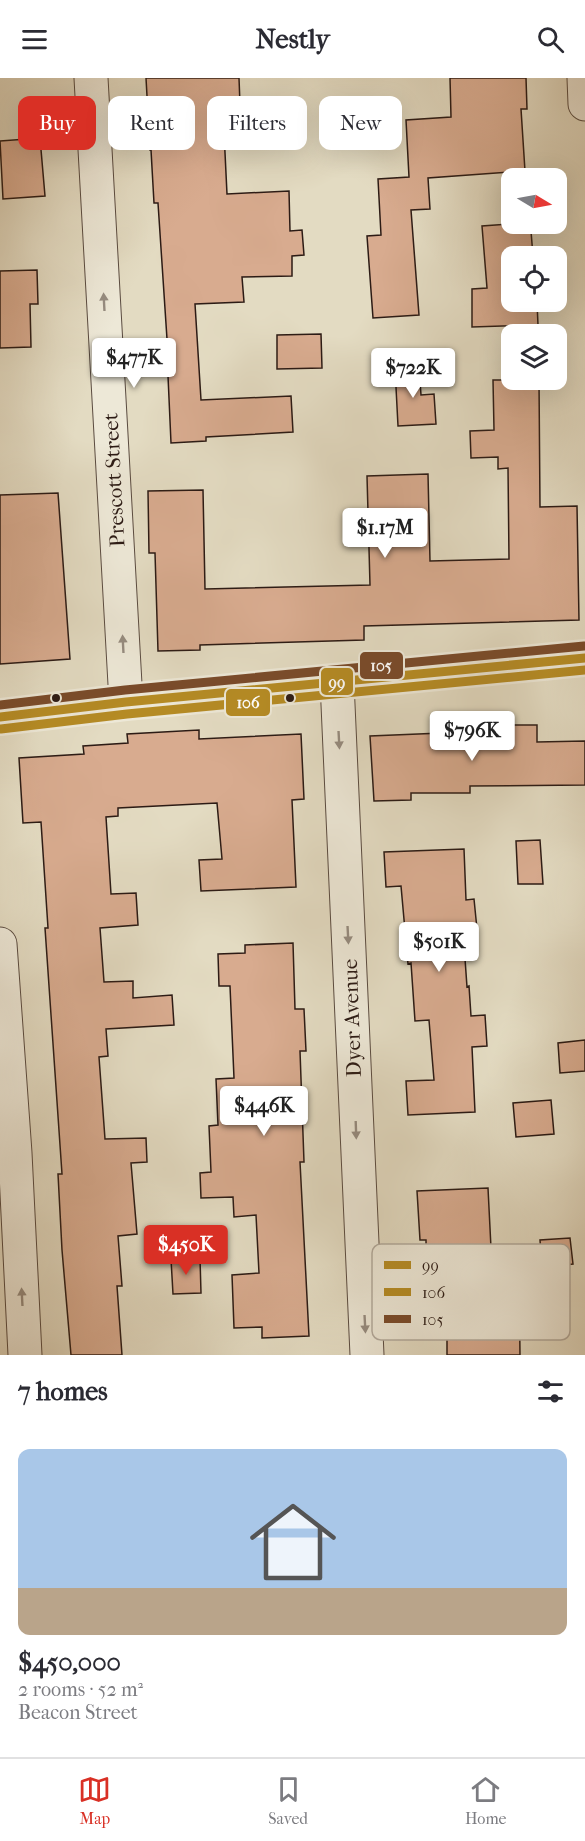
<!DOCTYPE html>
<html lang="en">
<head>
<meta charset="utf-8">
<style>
	:root { --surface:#fff; --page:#f2f2f3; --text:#2b2b33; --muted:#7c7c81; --line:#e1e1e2; --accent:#d93025 }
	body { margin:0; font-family:"IM FELL French Canon",serif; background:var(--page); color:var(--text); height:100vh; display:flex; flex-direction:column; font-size:22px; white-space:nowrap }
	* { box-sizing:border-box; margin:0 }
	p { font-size:20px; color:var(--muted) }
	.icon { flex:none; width:33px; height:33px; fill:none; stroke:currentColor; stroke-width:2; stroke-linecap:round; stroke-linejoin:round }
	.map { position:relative; height:1277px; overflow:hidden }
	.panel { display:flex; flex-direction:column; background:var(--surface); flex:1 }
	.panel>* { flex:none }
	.hud { position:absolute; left:18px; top:18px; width:549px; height:54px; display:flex; gap:12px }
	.needle { width:39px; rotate:100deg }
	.buttons { position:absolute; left:501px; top:90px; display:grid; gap:12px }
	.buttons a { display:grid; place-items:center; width:66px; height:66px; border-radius:12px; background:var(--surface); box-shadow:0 6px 24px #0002; font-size:30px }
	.price { position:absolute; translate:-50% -51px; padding:0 14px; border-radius:6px; background:#fff; color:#222; font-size:20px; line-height:39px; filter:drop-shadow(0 2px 3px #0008) }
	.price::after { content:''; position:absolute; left:50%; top:36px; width:18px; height:14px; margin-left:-9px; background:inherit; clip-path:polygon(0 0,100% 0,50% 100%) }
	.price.selected { background:var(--accent); color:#fff }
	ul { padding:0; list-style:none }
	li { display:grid; align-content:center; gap:12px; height:318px; padding:0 18px }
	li+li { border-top:2px solid var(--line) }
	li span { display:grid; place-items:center; height:186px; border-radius:12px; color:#555 }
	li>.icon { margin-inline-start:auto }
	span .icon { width:108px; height:108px; fill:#fffc; stroke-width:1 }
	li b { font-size:26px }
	h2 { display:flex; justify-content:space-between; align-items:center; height:72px; padding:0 18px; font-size:26px }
	.pill { padding:0 21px; border-radius:12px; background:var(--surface); box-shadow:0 6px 24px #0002; font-size:21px; line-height:54px }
	.pill.selected { background:var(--accent); color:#fff }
	header { display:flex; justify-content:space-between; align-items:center; height:78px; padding:0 18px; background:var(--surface); font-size:27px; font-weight:700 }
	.tab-bar { display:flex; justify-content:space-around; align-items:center; height:84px; border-top:2px solid var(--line); background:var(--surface); font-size:16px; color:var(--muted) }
	.tab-bar a { display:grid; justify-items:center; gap:3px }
	.tab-bar .selected { color:var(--accent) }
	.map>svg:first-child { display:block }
	.building { fill:#d8ab8f; stroke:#2c1b15; stroke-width:1.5 }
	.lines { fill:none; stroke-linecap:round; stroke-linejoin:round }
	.minor-casing { stroke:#5a4b40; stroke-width:35 }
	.major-casing { stroke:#2c1b15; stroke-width:35 }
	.minor { stroke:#ede8d7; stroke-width:33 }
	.major { stroke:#e2be81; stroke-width:33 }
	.bus-1-casing { stroke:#ede8d7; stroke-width:14 }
	.bus-2-casing { stroke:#ede8d7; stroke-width:14 }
	.bus-3-casing { stroke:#ede8d7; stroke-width:14 }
	.bus-1 { stroke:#b58b24; stroke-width:9 }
	.bus-2 { stroke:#b58b24; stroke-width:9 }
	.bus-3 { stroke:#7a4b2a; stroke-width:9 }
	.oneway { fill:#968c80 }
	.bus-dot { fill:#2c1b15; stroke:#ede8d7; stroke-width:2 }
	.labels { text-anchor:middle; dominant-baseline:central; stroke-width:4.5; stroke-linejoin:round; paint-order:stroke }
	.street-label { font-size:21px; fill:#2c1b15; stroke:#ede8d7 }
	.key { fill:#ede8d7; stroke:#b3aa9d; stroke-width:1.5 }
	.key-label { font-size:16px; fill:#2c1b15 }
	.line-badge { stroke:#ede8d7; stroke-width:2 }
	.badge-label { font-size:16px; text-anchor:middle; font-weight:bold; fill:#fff }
</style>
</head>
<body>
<header><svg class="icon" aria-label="menu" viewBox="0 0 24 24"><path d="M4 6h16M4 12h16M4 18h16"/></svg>Nestly<svg class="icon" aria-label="search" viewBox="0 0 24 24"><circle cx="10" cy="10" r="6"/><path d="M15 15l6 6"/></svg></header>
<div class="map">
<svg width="585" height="1277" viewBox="0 0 585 1277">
	<rect width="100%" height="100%" fill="#e3dbc2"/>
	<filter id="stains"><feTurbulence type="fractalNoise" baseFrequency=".00333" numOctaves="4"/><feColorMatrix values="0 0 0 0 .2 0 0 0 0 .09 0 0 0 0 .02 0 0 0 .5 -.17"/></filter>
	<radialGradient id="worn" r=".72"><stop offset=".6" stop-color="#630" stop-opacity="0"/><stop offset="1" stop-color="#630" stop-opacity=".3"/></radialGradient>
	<path class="building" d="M 146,0 L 239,0 L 241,53 L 224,54 L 227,116 L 289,113 L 290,153 L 302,152 L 304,177 L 292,178 L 292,198 L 242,199 L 244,224 L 195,226 L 201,322 L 291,318 L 293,354 L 206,359 L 206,363 L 171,365 L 168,298 L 156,298 L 154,262 L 167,261 L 158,125 L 154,125 L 151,72 L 150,72 Z
		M 450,0 L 526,0 L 527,31 L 521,31 L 525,93 L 428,100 L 430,131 L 411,132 L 419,237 L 373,240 L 367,158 L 381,157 L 378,101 L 409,99 L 406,42 L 451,39 Z
		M 40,60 L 45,118 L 3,121 L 0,63 Z
		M 509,146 L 509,154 L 531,153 L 533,178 L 512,178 L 512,224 L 537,224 L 538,247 L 472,249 L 472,211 L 487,210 L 482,148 Z
		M 37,192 L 38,226 L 30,226 L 31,269 L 0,270 L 0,193 Z
		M 321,256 L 322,290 L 277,291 L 277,257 Z
		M 419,289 L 421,317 L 434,316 L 436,346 L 398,348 L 395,290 Z
		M 493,302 L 539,302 L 540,429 L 577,428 L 579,542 L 364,548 L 364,562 L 200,567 L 200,572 L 158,573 L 155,475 L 149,475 L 148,413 L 203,412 L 205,511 L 370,507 L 367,398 L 428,396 L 430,483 L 509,481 L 508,390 L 498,391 L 498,379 L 471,380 L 470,353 L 494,352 Z
		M 58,415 L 70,581 L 0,586 L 0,417 Z
		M 508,647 L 537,647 L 537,664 L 585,663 L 585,707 L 470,708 L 470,715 L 411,715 L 411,722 L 374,723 L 370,658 L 442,655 L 442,653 L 508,653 Z
		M 199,652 L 199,661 L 301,656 L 304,721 L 292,722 L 296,809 L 201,813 L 199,782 L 222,781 L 217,725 L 118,730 L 118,738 L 106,739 L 111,816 L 136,815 L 138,847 L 100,850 L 104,904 L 133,903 L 133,920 L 172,917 L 174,947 L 106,951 L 108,978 L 99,979 L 105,1061 L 146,1060 L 147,1084 L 131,1085 L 137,1156 L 118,1158 L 122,1208 L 117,1208 L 122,1277 L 71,1277 L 62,1172 L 58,1096 L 62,1096 L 45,850 L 48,850 L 41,744 L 23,745 L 19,680 L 84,676 L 83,668 L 128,665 L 127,656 Z
		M 540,762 L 543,806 L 518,806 L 516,763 Z
		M 464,771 L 466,822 L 474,821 L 477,851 L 463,852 L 467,909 L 469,908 L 471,938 L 485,937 L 487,968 L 472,969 L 475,1034 L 408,1037 L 406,1003 L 434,1002 L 429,942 L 415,943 L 411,885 L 408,886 L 401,808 L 386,809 L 384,774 Z
		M 293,865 L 295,931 L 304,931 L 306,973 L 300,973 L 304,1084 L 300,1084 L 309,1258 L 262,1260 L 262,1249 L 234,1250 L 232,1197 L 259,1195 L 256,1137 L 234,1139 L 233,1119 L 201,1120 L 200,1095 L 211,1094 L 209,1048 L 218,1047 L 216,1001 L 234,1000 L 230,908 L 219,908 L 218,876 L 245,875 L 245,867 Z
		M 585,962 L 585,993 L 560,995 L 558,965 Z
		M 551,1022 L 554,1056 L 516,1059 L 513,1025 Z
		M 488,1110 L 492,1190 L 519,1190 L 520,1277 L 447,1277 L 447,1246 L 427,1246 L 426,1162 L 420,1162 L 417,1113 Z
		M 570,1160 L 573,1186 L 542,1189 L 540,1162 Z
		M 200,1180 L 201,1215 L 173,1216 L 171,1181 Z"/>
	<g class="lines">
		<g class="minor-casing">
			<path id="minor" d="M 91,0 L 126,624
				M 584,0 L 585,26
				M 337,604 L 367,1277
				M 0,866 L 15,1075 L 25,1277"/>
		</g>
		<g class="major-casing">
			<path id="major" d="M 0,639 L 126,624 L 585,580"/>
		</g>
		<use href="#minor" class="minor"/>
		<use href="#major" class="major"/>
		<g class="bus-1-casing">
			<path id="bus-1" d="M 0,639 L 126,624 L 585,580"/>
		</g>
		<g class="bus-2-casing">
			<path id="bus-2" d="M 1,651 L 127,636 L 585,592"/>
		</g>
		<g class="bus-3-casing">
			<path id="bus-3" d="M 0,627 L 125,612 L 584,568"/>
		</g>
		<use href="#bus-1" class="bus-1"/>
		<use href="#bus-2" class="bus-2"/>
		<use href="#bus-3" class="bus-3"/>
	</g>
	<defs><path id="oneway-solid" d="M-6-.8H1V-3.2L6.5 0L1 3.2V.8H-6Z" transform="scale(1.5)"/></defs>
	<g class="oneway">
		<use href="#oneway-solid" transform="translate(104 224) rotate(-93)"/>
		<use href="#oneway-solid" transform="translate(123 566) rotate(-93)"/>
		<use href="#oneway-solid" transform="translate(339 662) rotate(87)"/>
		<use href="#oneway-solid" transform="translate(348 857) rotate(87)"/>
		<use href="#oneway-solid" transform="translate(356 1052) rotate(88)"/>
		<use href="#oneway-solid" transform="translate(22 1219) rotate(-93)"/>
		<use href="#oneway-solid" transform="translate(365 1246) rotate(87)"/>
	</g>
	<g class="bus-dot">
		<circle cx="56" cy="620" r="5"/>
		<circle cx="290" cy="620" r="5"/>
	</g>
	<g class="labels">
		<g class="street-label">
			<text transform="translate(114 402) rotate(-93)">Prescott Street</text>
			<text transform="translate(352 940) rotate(-92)">Dyer Avenue</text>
		</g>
	</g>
	<rect x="372" y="1166" width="198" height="96" rx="9" class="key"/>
	<rect x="384" y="1183" width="27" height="8" fill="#b58b24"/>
	<rect x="384" y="1210" width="27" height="8" fill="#b58b24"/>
	<rect x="384" y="1237" width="27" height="8" fill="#7a4b2a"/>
	<g class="key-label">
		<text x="422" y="1193">99</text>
		<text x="422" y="1220">106</text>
		<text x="422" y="1247">105</text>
	</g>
	<g class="line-badge">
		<rect x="359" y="573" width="45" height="29" rx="6" fill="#7a4b2a"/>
		<rect x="320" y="589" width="34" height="29" rx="6" fill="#b58b24"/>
		<rect x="225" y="610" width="46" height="29" rx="6" fill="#b58b24"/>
	</g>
	<g class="badge-label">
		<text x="381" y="593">105</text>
		<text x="337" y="610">99</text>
		<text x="248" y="630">106</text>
	</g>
	<rect width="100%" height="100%" filter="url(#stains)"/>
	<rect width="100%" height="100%" fill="url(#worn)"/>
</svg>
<div class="buttons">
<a><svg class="needle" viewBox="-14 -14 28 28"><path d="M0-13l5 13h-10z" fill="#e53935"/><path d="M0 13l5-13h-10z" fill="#7c7c81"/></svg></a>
<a><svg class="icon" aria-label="locate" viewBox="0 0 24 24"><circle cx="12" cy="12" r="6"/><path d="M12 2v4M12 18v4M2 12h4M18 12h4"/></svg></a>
<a><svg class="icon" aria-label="layers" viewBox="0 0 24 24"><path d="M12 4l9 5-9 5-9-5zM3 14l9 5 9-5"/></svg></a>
</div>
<b class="price" style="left:134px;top:311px">$477K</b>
<b class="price" style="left:413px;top:321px">$722K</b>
<b class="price" style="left:385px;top:481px">$1.17M</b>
<b class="price" style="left:472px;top:684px">$796K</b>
<b class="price" style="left:439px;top:895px">$501K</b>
<b class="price" style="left:264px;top:1059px">$446K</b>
<b class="price selected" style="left:186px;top:1198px">$450K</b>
<div class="hud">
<a class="pill selected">Buy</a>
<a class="pill">Rent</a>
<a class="pill">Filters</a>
<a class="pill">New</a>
</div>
</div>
<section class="panel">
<h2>7 homes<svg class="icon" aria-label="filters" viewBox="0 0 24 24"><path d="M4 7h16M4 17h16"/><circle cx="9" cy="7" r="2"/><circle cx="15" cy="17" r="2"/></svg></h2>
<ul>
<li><span style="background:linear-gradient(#a9c7e8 75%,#b9a48a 0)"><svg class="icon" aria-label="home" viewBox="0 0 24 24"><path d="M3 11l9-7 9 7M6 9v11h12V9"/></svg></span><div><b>$450,000</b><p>2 rooms · 52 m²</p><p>Beacon Street</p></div></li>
</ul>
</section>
<nav class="tab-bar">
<a class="selected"><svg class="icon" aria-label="map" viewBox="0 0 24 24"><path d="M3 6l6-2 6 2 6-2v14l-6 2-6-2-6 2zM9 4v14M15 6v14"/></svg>Map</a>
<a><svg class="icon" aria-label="saved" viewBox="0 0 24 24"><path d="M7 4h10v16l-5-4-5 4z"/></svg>Saved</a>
<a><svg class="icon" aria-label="home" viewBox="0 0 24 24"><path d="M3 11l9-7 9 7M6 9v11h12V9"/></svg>Home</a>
</nav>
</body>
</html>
